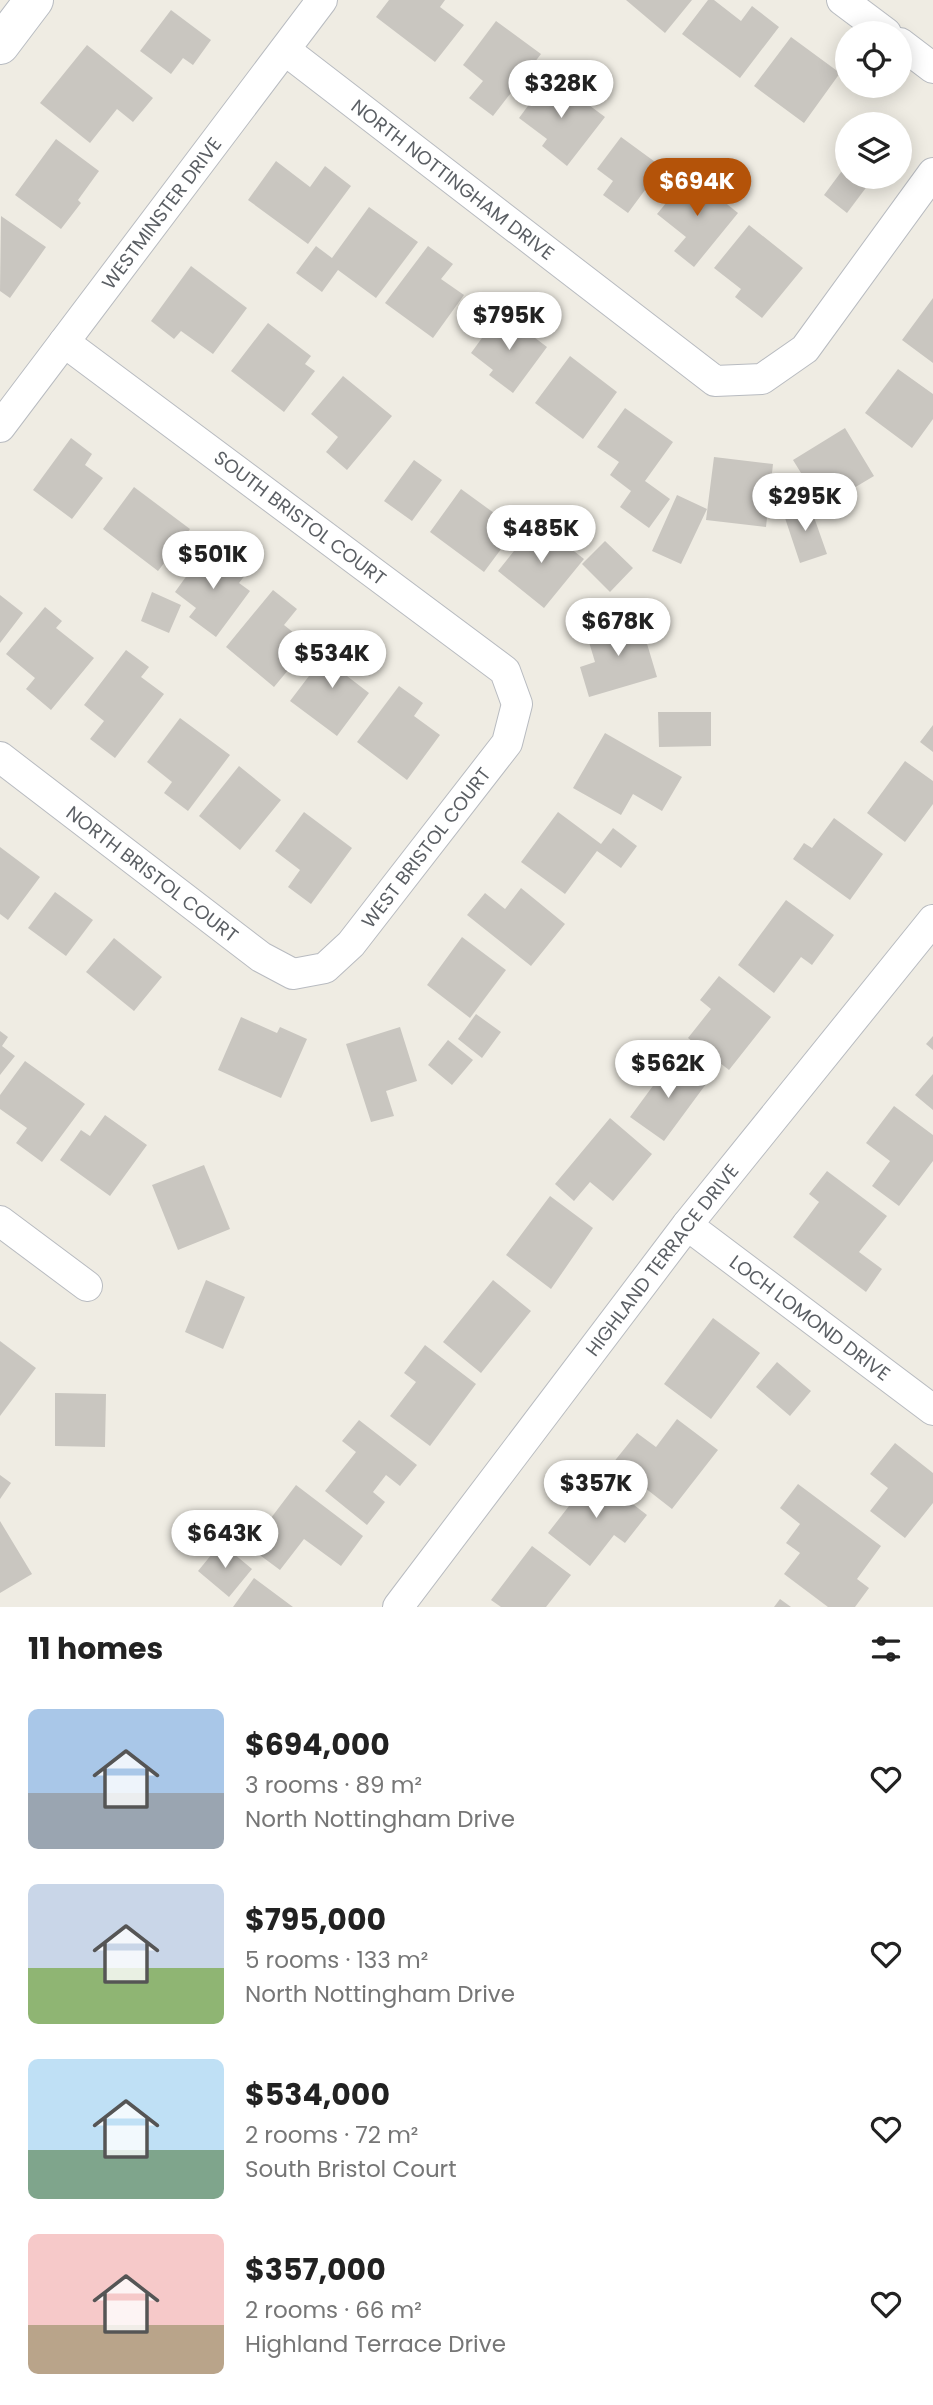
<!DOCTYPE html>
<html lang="en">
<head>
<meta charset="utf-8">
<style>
	:root { --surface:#fff; --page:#f2f2f2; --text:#222; --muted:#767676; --accent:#b45309 }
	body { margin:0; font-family:Poppins,sans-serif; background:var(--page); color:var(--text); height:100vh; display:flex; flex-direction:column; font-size:26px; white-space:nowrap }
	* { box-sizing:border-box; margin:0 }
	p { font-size:23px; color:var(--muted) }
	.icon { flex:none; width:38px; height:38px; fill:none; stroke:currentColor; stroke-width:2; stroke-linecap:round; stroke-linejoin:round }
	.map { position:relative; height:1607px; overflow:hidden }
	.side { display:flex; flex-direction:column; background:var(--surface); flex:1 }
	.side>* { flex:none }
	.controls { position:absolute; left:835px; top:21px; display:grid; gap:14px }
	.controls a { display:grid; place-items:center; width:77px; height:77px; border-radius:50%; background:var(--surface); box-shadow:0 4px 18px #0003; font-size:35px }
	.price { position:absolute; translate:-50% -60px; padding:0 16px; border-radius:24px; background:#fff; color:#222; font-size:23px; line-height:46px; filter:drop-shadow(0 2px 4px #0008) }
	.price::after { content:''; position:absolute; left:50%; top:42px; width:21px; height:16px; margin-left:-10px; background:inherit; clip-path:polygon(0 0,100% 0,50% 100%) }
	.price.current { background:var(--accent); color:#fff }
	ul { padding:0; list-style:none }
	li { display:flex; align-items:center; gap:21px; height:175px; padding:0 28px }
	li span { display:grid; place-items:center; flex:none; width:196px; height:140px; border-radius:10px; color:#555 }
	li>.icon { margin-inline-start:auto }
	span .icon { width:84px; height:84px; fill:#fffc; stroke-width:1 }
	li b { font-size:30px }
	h2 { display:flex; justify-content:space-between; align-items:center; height:84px; padding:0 28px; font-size:30px }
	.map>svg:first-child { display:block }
	.building { fill:#c9c6c0 }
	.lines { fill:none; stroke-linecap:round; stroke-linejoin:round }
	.street-casing { stroke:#b8bbc0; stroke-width:32 }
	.secondary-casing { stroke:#b8bcc2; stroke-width:40 }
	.street { stroke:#fff; stroke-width:30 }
	.secondary { stroke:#fff; stroke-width:38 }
	.labels { text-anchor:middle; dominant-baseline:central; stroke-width:6; stroke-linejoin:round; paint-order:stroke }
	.street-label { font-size:19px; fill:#5b5f64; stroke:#fff }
</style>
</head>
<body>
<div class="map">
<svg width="933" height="1607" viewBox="0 0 933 1607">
	<rect width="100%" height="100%" fill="#efece3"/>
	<path class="building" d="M 389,0 L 445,0 L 440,7 L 464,25 L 435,62 L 376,17 Z
		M 626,0 L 692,0 L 665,33 Z
		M 708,0 L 714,0 L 741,21 L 752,6 L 779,27 L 740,78 L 682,34 Z
		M 171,10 L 211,40 L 193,65 L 183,58 L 171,74 L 140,51 Z
		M 496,21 L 541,54 L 493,116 L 469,98 L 483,81 L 463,65 Z
		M 791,37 L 840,73 L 804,123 L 754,86 Z
		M 87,45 L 153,98 L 133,122 L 117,109 L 90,143 L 40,103 Z
		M 550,76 L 605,117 L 567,166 L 542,146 L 547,139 L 519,118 Z
		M 621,137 L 662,167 L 628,213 L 603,195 L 613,181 L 597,169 Z
		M 56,139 L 99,171 L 78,200 L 81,203 L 61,229 L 15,195 Z
		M 276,161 L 310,187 L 325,166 L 351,186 L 308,244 L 248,200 Z
		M 847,164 L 847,177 L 874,177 L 847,213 L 824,195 Z
		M 690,174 L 738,213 L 694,267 L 674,251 L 686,237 L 657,214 Z
		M 369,207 L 418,242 L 376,298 L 338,270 L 322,292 L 296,273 L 316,246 L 332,258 Z
		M 1,216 L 46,247 L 10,298 L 0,291 Z
		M 749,225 L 803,268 L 762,318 L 735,297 L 741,289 L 714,268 Z
		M 428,246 L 453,264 L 441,279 L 464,295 L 433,338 L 385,303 Z
		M 191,266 L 247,308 L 213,354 L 181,331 L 174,339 L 151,321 Z
		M 933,298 L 933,363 L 902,340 Z
		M 501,312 L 547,347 L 513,393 L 489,375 L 493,370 L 471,353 Z
		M 268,323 L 311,356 L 305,364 L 315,371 L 284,412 L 231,371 Z
		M 570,356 L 617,392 L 583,439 L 535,403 Z
		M 898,369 L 933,394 L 933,419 L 912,448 L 865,413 Z
		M 343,376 L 392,416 L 347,470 L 326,452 L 338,437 L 311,414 Z
		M 625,408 L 673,442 L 645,481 L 670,499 L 649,528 L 620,507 L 631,491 L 610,475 L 619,462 L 597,447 Z
		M 845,428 L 874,476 L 822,507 L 793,460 Z
		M 71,438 L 92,454 L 85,465 L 103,478 L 72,519 L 33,490 Z
		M 714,457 L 773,464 L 766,527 L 706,520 Z
		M 414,460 L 442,480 L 412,521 L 384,501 Z
		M 134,487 L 190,529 L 158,571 L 103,529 Z
		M 461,489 L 516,529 L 484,572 L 430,532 Z
		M 677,495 L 707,509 L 681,564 L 652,551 Z
		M 809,503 L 827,554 L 800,563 L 783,512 Z
		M 537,522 L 584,559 L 544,608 L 498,571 Z
		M 605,541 L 633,568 L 610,592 L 582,564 Z
		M 208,546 L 246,574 L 239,583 L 250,591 L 216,637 L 189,617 L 196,608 L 175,592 Z
		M 273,590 L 297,609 L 284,625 L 309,645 L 274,687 L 226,647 Z
		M 152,592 L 181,605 L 169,633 L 141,621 Z
		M 0,595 L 23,613 L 0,643 Z
		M 45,607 L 62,621 L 56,628 L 94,658 L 51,710 L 26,689 L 35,678 L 6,654 Z
		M 639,617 L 657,677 L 589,697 L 580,667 L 595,662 L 586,632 Z
		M 337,639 L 361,657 L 347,676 L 369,693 L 337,736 L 290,701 Z
		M 126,650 L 149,667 L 141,677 L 164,694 L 115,758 L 90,739 L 104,721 L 84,705 Z
		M 399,686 L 423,703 L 414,716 L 440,735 L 407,780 L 357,742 Z
		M 658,712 L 711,712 L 711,746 L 659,747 Z
		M 180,718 L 230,755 L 188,811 L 164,793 L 172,782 L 147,762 Z
		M 933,725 L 933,752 L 920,742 Z
		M 605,733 L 682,777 L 662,811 L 633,794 L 621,815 L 573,788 Z
		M 905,761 L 933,781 L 933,804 L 905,842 L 867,813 Z
		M 239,766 L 281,800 L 240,850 L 199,816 Z
		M 304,812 L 352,848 L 311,904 L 288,887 L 300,870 L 275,851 Z
		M 558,812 L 601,844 L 613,828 L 637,846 L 621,868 L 597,851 L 565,894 L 521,862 Z
		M 834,818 L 883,854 L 850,900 L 793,859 L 804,843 L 812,848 Z
		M 0,847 L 40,877 L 8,920 L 0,914 Z
		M 521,888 L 565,924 L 531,966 L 467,915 L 485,893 L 505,909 Z
		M 55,892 L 93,920 L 66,956 L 28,928 Z
		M 786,900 L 834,935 L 812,965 L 801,957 L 774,993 L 738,965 Z
		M 462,937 L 506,970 L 470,1018 L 427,985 Z
		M 114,938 L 162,977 L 134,1011 L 86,972 Z
		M 719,976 L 771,1017 L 729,1070 L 688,1038 L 711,1009 L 700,1000 Z
		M 476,1014 L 501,1032 L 482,1058 L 458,1039 Z
		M 241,1017 L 277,1033 L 280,1027 L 307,1039 L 281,1098 L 218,1070 Z
		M 400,1027 L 417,1081 L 386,1091 L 394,1116 L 371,1122 L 346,1044 Z
		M 0,1031 L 8,1037 L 2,1046 L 15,1056 L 0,1075 Z
		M 933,1036 L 933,1050 L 926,1044 Z
		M 448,1040 L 473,1060 L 452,1085 L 428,1065 Z
		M 672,1060 L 706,1084 L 664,1141 L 630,1117 Z
		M 25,1061 L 85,1104 L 42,1162 L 16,1143 L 27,1128 L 0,1109 L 0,1095 Z
		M 933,1074 L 933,1110 L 915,1095 Z
		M 894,1106 L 933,1135 L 933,1161 L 899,1206 L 872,1186 L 890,1161 L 866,1143 Z
		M 105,1115 L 147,1145 L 110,1196 L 60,1160 L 81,1130 L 90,1136 Z
		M 610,1118 L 652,1154 L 613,1201 L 590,1182 L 574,1201 L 555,1184 Z
		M 204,1165 L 230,1229 L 178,1250 L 152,1185 Z
		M 827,1171 L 887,1216 L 859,1252 L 882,1269 L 866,1292 L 793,1237 L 819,1202 L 809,1194 Z
		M 550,1196 L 593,1228 L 551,1289 L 506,1255 Z
		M 206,1280 L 245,1297 L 223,1349 L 185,1332 Z
		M 493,1280 L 531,1311 L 481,1373 L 443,1342 Z
		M 713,1318 L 760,1353 L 711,1419 L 664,1384 Z
		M 0,1341 L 36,1368 L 0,1416 Z
		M 425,1345 L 476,1384 L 430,1446 L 390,1416 L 416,1382 L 404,1373 Z
		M 777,1362 L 811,1391 L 790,1416 L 756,1387 Z
		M 55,1393 L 106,1394 L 105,1447 L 55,1446 Z
		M 677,1419 L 718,1450 L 672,1509 L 613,1463 L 637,1433 L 656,1447 Z
		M 359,1420 L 417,1465 L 400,1486 L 386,1475 L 373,1492 L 385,1502 L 367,1525 L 325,1491 L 356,1452 L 342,1441 Z
		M 895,1443 L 933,1473 L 933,1503 L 905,1538 L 870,1511 L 888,1488 L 870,1474 Z
		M 594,1474 L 647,1515 L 625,1543 L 614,1535 L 590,1566 L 548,1533 Z
		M 0,1475 L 11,1483 L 0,1499 Z
		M 798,1484 L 881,1546 L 857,1579 L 869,1588 L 855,1607 L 828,1607 L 784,1574 L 800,1553 L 786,1543 L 800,1524 L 780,1508 Z
		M 296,1485 L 363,1536 L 341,1566 L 304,1539 L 280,1570 L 249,1547 Z
		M 0,1521 L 32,1574 L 0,1593 Z
		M 221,1543 L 252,1569 L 229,1597 L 198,1571 Z
		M 532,1546 L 571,1575 L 546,1607 L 501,1607 L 491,1600 Z
		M 254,1578 L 293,1607 L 233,1607 Z
		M 780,1599 L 791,1607 L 774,1607 Z"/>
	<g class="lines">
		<g class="street-casing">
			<g id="street">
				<path d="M 842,0 L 886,33"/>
				<path d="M 900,43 L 933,68"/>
				<path id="s1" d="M 285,50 L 715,381 L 762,379 L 805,349 L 933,173"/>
				<path id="s2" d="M 0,427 L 322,0"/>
				<path id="s3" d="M 0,757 L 261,957 L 293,974 L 325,968 L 351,944 L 507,743 L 517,704 L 505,671 L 64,342"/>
				<path d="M 0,1221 L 87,1286"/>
				<path id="s4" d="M 687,1225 L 933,1410"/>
				<path id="s5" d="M 398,1607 L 687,1225 L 933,920"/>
			</g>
		</g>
		<g class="secondary-casing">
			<path id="secondary" d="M 0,45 L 34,0"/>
		</g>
		<use href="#street" class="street"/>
		<use href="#secondary" class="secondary"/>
	</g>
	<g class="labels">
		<g class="street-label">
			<text stroke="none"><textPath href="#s1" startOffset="212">NORTH NOTTINGHAM DRIVE</textPath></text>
			<text stroke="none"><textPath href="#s2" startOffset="268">WESTMINSTER DRIVE</textPath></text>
			<text transform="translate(300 518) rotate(37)">SOUTH BRISTOL COURT</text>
			<text stroke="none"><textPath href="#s3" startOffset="555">WEST BRISTOL COURT</textPath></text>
			<text stroke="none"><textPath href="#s3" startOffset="192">NORTH BRISTOL COURT</textPath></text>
			<text stroke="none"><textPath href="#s5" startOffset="436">HIGHLAND TERRACE DRIVE</textPath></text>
			<text stroke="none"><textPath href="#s4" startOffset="154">LOCH LOMOND DRIVE</textPath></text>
		</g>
	</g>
</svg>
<div class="controls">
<a><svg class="icon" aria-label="locate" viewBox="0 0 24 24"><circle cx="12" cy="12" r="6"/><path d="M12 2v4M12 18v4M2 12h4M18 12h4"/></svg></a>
<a><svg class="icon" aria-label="layers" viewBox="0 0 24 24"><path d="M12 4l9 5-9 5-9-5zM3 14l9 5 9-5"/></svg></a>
</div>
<b class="price" style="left:561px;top:120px">$328K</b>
<b class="price current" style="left:697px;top:218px">$694K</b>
<b class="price" style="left:509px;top:352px">$795K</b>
<b class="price" style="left:805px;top:533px">$295K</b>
<b class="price" style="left:541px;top:565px">$485K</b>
<b class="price" style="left:213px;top:591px">$501K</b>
<b class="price" style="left:618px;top:658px">$678K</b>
<b class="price" style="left:332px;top:690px">$534K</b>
<b class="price" style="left:668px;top:1100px">$562K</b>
<b class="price" style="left:596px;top:1520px">$357K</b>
<b class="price" style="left:225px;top:1570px">$643K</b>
</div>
<section class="side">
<h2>11 homes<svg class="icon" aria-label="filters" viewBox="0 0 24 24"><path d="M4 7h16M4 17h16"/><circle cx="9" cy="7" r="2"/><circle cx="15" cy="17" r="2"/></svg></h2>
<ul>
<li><span style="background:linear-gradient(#a9c7e8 60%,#9aa5b1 0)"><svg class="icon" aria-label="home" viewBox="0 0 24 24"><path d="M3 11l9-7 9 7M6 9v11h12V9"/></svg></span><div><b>$694,000</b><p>3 rooms · 89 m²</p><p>North Nottingham Drive</p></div><svg class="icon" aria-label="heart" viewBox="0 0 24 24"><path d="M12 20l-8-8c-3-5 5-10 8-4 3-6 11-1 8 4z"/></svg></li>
<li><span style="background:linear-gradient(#c9d6e8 60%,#8fb573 0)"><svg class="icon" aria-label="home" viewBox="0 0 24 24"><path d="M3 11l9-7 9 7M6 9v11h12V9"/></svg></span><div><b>$795,000</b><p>5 rooms · 133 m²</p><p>North Nottingham Drive</p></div><svg class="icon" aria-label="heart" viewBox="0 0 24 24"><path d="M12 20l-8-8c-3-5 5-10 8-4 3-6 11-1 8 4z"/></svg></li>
<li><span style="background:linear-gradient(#bfe0f5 65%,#7fa58c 0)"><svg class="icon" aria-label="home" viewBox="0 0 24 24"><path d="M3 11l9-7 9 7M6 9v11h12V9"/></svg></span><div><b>$534,000</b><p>2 rooms · 72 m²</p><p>South Bristol Court</p></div><svg class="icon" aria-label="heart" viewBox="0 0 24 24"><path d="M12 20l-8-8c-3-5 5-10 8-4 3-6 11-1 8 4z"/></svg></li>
<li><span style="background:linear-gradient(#f6c9c9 65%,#b9a48a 0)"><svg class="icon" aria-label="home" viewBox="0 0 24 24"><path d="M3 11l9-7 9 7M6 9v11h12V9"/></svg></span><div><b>$357,000</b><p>2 rooms · 66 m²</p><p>Highland Terrace Drive</p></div><svg class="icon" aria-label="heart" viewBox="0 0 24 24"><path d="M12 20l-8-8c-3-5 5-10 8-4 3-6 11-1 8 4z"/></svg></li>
</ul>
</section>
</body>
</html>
